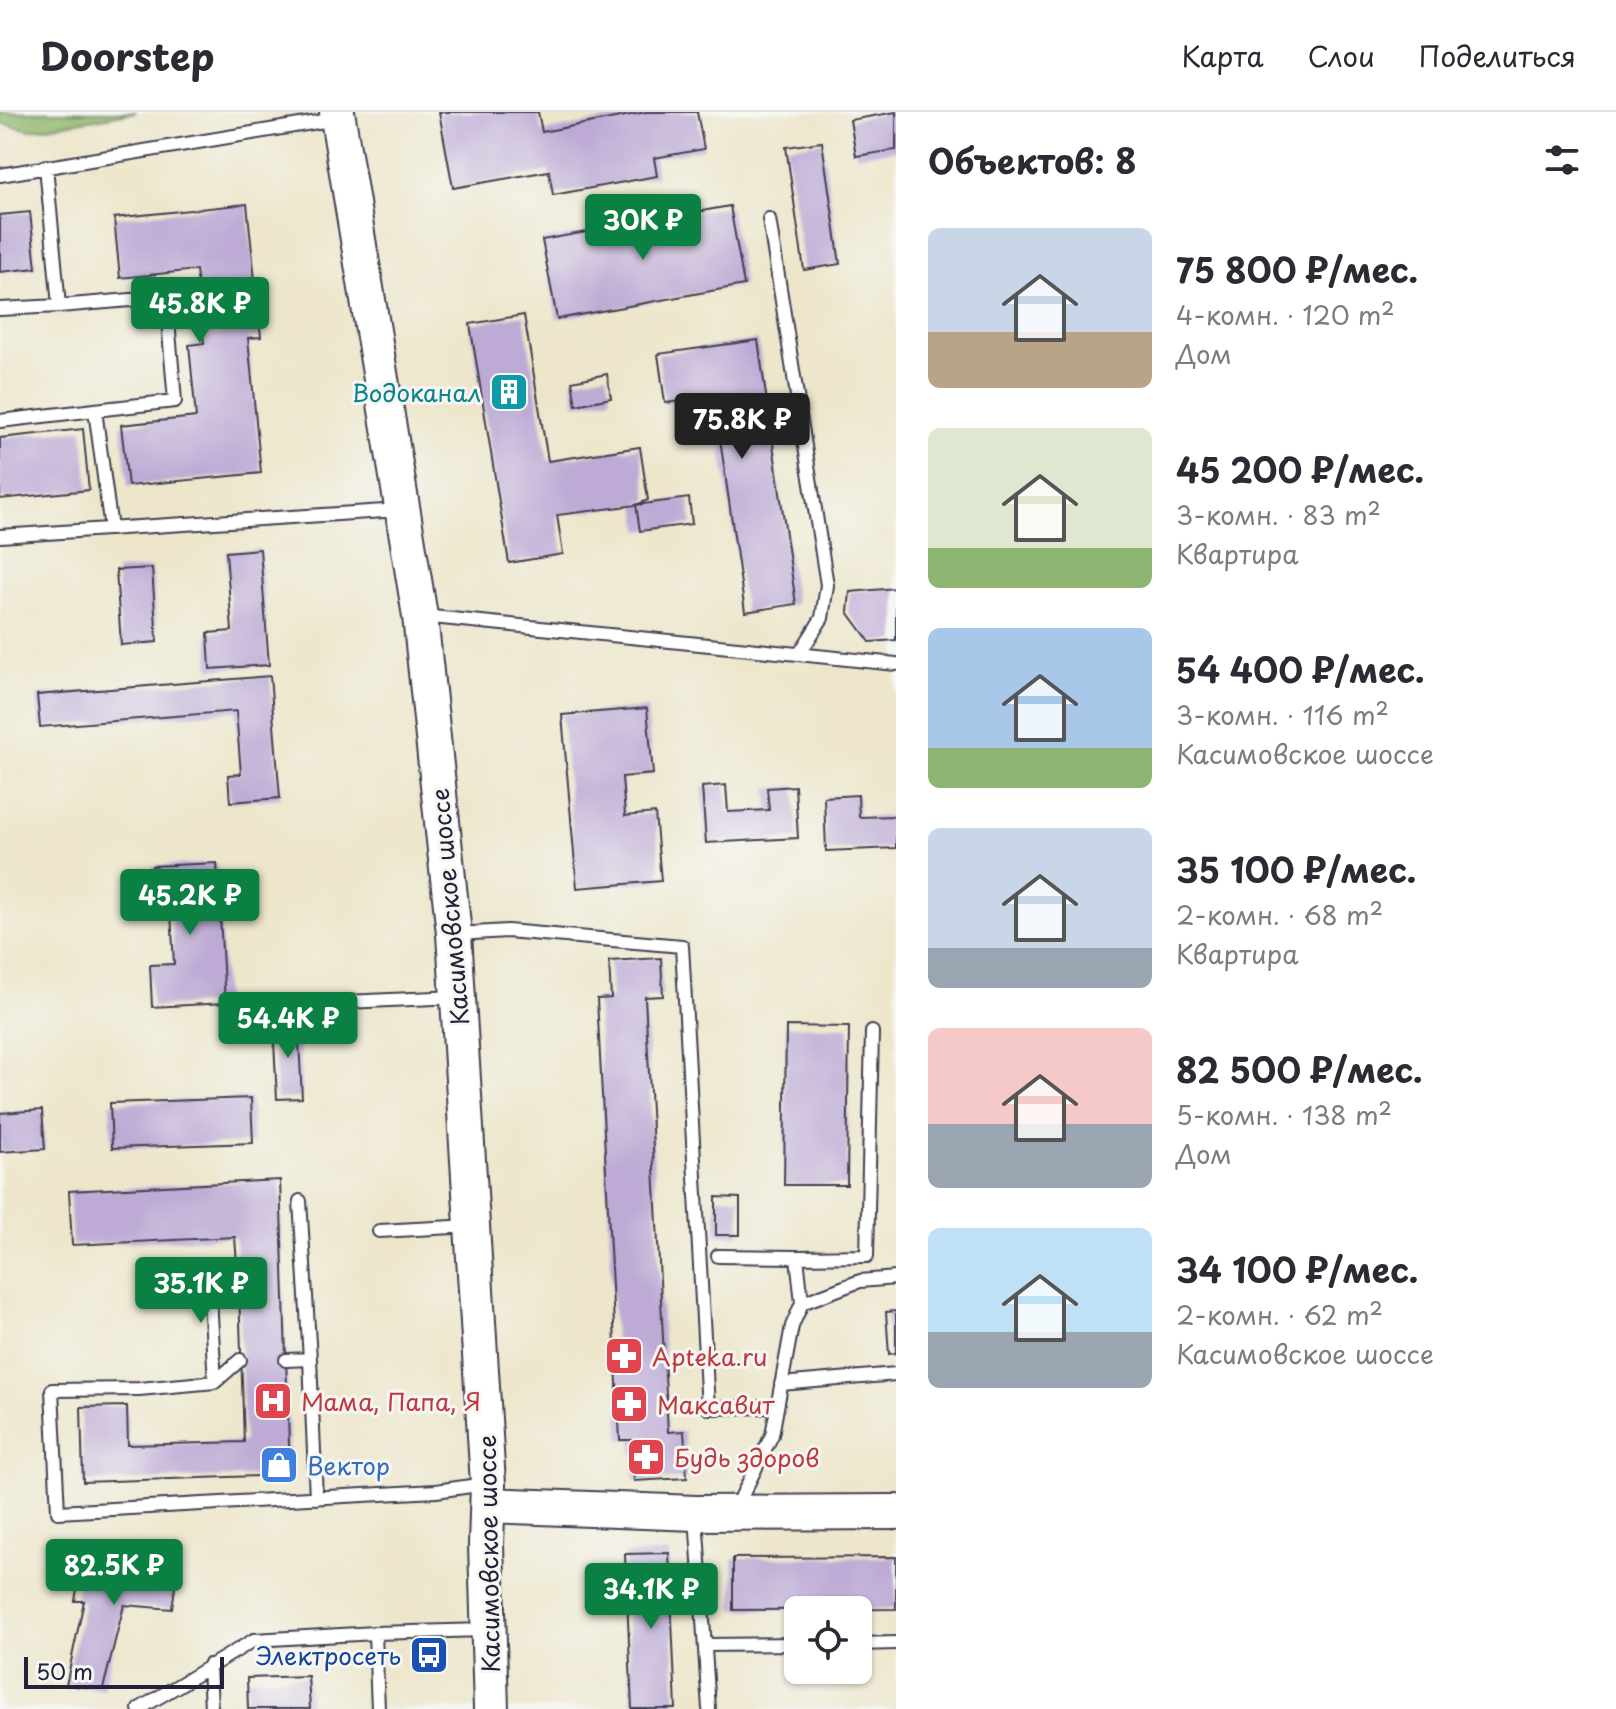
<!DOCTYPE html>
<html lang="ru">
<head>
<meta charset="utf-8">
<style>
	:root { --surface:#fff; --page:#f2f2f3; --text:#2b2b33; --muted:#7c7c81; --line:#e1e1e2; --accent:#0b8043 }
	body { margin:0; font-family:"Playpen Sans",sans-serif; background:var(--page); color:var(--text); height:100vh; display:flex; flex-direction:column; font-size:30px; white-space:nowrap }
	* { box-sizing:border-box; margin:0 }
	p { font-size:26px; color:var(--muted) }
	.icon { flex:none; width:44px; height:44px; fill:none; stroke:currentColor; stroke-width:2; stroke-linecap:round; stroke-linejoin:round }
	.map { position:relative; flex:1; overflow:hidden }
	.panel { display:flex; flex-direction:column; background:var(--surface); width:720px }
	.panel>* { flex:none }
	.controls { position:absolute; left:784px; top:1484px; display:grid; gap:16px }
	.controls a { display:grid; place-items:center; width:88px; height:88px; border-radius:12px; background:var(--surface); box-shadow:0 2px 6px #0004; font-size:40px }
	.scale { position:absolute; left:24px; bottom:20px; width:200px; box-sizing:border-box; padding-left:8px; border:4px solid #22223b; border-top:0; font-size:22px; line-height:28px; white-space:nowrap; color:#22223b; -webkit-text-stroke:6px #f6f6f2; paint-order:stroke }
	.price { position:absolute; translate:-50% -68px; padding:0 18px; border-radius:8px; background:var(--accent); color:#fff; font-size:26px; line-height:52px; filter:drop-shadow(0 2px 4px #0008) }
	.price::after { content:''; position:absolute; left:50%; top:48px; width:24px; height:18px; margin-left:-12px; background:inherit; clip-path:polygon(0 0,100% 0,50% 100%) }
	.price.selected { background:#222; color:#fff }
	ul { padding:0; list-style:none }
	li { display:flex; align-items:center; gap:24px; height:200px; padding:0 32px }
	li span { display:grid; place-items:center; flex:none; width:224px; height:160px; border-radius:12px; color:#555 }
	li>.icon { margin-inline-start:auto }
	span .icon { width:96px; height:96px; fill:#fffc; stroke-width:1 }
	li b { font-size:34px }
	h2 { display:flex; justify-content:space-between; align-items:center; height:96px; padding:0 32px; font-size:34px }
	header { display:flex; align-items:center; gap:48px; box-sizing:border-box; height:112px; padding:0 40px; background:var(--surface); border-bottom:2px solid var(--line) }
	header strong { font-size:38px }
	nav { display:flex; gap:44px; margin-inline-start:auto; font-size:28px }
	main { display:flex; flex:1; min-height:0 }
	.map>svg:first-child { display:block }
	.forest { fill:#92b86d; stroke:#5a6d54; stroke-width:2 }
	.building { fill:#bdabd5 }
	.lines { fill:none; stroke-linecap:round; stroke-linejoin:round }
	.lane-casing { stroke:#403f51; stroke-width:16 }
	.secondary-casing { stroke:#403f51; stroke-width:38 }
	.lane { stroke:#fff; stroke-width:12 }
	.secondary { stroke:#fff; stroke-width:34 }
	.labels { text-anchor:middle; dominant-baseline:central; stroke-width:6; stroke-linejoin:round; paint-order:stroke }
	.culture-label { font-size:24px; fill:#0d838f; stroke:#f6f6f2; text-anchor:end }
	.street-label { font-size:24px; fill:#22223b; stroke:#f6f6f2 }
	.health-label { font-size:24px; fill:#be3a42; stroke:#f6f6f2; text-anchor:start }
	.shop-label { font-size:24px; fill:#366cbe; stroke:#f6f6f2; text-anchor:start }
	.transit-label { font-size:24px; fill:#164399; stroke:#f6f6f2; text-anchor:end }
</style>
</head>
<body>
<header>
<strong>Doorstep</strong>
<nav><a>Карта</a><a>Слои</a><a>Поделиться</a></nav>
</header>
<main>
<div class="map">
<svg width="896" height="1597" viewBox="0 0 896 1597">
	<rect width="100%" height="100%" fill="#f6f6f2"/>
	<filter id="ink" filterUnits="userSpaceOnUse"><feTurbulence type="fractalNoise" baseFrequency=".0125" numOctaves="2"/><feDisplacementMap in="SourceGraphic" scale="16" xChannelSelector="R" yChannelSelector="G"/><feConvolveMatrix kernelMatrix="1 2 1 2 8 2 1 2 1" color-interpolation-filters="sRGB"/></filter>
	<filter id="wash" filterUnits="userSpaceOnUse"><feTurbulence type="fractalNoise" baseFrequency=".006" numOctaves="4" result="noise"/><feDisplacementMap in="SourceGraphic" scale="32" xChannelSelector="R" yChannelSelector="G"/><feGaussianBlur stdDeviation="1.8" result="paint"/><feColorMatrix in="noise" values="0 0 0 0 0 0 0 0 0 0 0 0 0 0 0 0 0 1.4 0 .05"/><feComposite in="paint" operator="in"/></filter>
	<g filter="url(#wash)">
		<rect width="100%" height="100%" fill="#ede6cb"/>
		<path class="forest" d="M 0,0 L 136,0 L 30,18 L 0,11 Z"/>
		<g id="blocks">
			<path class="building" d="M 439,0 L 538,0 L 542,20 L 646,0 L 697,0 L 704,37 L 654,46 L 657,64 L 553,83 L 549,59 L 453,76 Z
				M 896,0 L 896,38 L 856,44 L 850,8 Z
				M 822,30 L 840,152 L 804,158 L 786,35 Z
				M 247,92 L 261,225 L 248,226 L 261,361 L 128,374 L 121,313 L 196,305 L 189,233 L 204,231 L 196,158 L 120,166 L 114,106 Z
				M 730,94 L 744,173 L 557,207 L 542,128 Z
				M 30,100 L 36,156 L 0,160 L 0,103 Z
				M 524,203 L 548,349 L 640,335 L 648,388 L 636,393 L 689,386 L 692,412 L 640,419 L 636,393 L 557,403 L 563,442 L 509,451 L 470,212 Z
				M 758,228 L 796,492 L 745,500 L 714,285 L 665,291 L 658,242 Z
				M 607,262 L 611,286 L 576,293 L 572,269 Z
				M 83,317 L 89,378 L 0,387 L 0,326 Z
				M 260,437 L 269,553 L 210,557 L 208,521 L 232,519 L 226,440 Z
				M 152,456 L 157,530 L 121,533 L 116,458 Z
				M 896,476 L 896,528 L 870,530 L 848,500 L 850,480 Z
				M 270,564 L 280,686 L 230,690 L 228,663 L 241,662 L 236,599 L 40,615 L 37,583 Z
				M 647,596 L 653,662 L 622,665 L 625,704 L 655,701 L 661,769 L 577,776 L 562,603 Z
				M 726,673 L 728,700 L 769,698 L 767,676 L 795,674 L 798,726 L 706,731 L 702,675 Z
				M 858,683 L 859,705 L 896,704 L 896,736 L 826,739 L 824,685 Z
				M 217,751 L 225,891 L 152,895 L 150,853 L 174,852 L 170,784 L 154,785 L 152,754 Z
				M 661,846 L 663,884 L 645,885 L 668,1320 L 684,1319 L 687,1366 L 634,1369 L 632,1328 L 620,1328 L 597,887 L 611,886 L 609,849 Z
				M 298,910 L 302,986 L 277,987 L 273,911 Z
				M 786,914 L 849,915 L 847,1073 L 784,1073 Z
				M 251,986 L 253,1031 L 112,1036 L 110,991 Z
				M 42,998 L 45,1037 L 0,1040 L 0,1001 Z
				M 280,1068 L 290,1363 L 83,1370 L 81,1295 L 127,1294 L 128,1333 L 244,1330 L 239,1179 L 235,1125 L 72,1133 L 69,1079 Z
				M 716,1085 L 740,1086 L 740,1123 L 716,1123 Z
				M 896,1199 L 896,1241 L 889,1242 L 886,1200 Z
				M 83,1441 L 179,1447 L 172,1497 L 124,1493 L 103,1577 L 66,1573 L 84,1489 L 75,1489 Z
				M 669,1441 L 676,1597 L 632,1597 L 625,1442 Z
				M 896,1445 L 896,1497 L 733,1498 L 733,1446 Z
				M 308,1564 L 310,1597 L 248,1597 L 247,1566 Z"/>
		</g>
	</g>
	<g filter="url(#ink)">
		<use href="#blocks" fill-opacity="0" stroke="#403f51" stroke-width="2"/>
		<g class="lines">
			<g class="lane-casing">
				<path id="lane" d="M 46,54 L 59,194 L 166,185 L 175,289 L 95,298
					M 0,63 L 336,7
					M 769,107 L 827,473 L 822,506 L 800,541
					M 0,197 L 59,194
					M 0,309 L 95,298 L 111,417
					M 0,424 L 400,398
					M 422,504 L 896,552
					M 457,822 L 507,819 L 682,834 L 708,1296 L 777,1295
					M 256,894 L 457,885
					M 300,1089 L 310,1247
					M 379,1119 L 472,1114
					M 718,1144 L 797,1145 L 802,1191 L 792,1214 L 772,1323 L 735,1398
					M 797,1145 L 867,1144 L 872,920
					M 209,1170 L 215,1270
					M 802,1191 L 860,1169 L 896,1166
					M 240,1248 L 215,1270 L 139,1277 L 52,1278 L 58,1400 L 436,1379 L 485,1372
					M 286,1248 L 310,1247 L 316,1386
					M 781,1272 L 896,1262
					M 696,1404 L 709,1597
					M 858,1532 L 896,1531
					M 707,1533 L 798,1532
					M 209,1553 L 211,1597
					M 139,1597 L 254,1528 L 375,1521
					M 378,1597 L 375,1521 L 485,1518"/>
			</g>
			<g class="secondary-casing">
				<path id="secondary" d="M 337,0 L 420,504 L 454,822 L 488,1372 L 486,1433 L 491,1597
					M 488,1393 L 696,1401 L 896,1400"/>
			</g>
			<use href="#lane" class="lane"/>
			<use href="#secondary" class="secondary"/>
		</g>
	</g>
	<defs>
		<g id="building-square" transform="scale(2)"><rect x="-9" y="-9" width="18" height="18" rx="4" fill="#0f9aa8" stroke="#f6f6f2"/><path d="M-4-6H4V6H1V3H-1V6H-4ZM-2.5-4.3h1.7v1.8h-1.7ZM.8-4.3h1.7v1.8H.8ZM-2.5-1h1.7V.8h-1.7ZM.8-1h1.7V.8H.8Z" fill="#fff"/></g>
		<g id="pharmacy-square" transform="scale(2)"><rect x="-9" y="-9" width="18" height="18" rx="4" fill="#e0444e" stroke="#f6f6f2"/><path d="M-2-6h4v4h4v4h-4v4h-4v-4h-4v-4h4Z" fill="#fff"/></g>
		<g id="hospital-square" transform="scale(2)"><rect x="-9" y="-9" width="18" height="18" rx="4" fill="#e0444e" stroke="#f6f6f2"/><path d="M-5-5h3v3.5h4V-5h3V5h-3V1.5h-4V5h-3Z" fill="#fff"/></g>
		<g id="shop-square" transform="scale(2)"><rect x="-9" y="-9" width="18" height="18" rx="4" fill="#3f7fe0" stroke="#f6f6f2"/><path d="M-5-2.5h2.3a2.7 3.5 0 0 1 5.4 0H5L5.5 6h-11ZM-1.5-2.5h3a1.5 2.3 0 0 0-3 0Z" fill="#fff"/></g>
		<g id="bus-square" transform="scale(2)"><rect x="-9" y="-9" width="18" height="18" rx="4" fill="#1a4fb4" stroke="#f6f6f2"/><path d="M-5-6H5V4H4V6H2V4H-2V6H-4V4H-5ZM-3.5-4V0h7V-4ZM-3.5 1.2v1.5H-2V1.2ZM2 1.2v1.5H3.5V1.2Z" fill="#fff"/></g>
	</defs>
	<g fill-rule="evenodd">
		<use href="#building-square" x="509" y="280"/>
		<use href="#pharmacy-square" x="624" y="1244"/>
		<use href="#hospital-square" x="273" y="1289"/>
		<use href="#pharmacy-square" x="629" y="1292"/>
		<use href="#pharmacy-square" x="646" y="1345"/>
		<use href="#shop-square" x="279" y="1353"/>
		<use href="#bus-square" x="429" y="1543"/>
	</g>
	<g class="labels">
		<g class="culture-label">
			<text x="481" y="280">Водоканал</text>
		</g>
		<g class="street-label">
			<text transform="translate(449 795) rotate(-95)">Касимовское шоссе</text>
			<text transform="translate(488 1442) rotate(-91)">Касимовское шоссе</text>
		</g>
		<g class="health-label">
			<text x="652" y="1244">Apteka.ru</text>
			<text x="301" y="1289">Мама, Папа, Я</text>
			<text x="657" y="1292">Максавит</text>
			<text x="674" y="1345">Будь здоров</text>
		</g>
		<g class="shop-label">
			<text x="307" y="1353">Вектор</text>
		</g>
		<g class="transit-label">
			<text x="401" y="1543">Электросеть</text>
		</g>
	</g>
</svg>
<div class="controls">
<a><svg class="icon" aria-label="locate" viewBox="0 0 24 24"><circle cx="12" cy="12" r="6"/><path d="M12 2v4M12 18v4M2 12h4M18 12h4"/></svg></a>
</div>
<div class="scale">50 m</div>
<b class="price" style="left:643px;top:150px">30K ₽</b>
<b class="price" style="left:200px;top:233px">45.8K ₽</b>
<b class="price selected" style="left:742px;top:349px">75.8K ₽</b>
<b class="price" style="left:190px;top:825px">45.2K ₽</b>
<b class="price" style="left:288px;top:948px">54.4K ₽</b>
<b class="price" style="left:201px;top:1213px">35.1K ₽</b>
<b class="price" style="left:114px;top:1495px">82.5K ₽</b>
<b class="price" style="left:651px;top:1519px">34.1K ₽</b>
</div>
<section class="panel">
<h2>Объектов: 8<svg class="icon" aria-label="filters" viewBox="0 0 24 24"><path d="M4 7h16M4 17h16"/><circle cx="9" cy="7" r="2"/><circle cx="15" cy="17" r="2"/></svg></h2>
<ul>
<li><span style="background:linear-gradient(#c9d6e8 65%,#b9a48a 0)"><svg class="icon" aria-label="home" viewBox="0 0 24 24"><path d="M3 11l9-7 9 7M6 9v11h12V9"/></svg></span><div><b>75 800 ₽/мес.</b><p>4-комн. · 120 m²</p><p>Дом</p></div></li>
<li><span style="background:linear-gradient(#dfe7d0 75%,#8fb573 0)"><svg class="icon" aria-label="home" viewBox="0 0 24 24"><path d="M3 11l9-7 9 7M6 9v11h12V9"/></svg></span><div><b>45 200 ₽/мес.</b><p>3-комн. · 83 m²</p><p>Квартира</p></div></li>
<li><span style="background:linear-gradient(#a9c7e8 75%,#8fb573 0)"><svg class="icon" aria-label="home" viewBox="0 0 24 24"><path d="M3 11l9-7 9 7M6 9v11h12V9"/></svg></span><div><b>54 400 ₽/мес.</b><p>3-комн. · 116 m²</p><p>Касимовское шоссе</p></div></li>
<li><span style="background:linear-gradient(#c9d6e8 75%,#9aa5b1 0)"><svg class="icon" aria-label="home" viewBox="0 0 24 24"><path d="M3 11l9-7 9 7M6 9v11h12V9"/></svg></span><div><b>35 100 ₽/мес.</b><p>2-комн. · 68 m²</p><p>Квартира</p></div></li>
<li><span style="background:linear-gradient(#f6c9c9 60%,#9aa5b1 0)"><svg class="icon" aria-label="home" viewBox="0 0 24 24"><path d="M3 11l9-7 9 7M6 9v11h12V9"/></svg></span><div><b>82 500 ₽/мес.</b><p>5-комн. · 138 m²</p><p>Дом</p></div></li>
<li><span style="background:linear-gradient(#bfe0f5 65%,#9aa5b1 0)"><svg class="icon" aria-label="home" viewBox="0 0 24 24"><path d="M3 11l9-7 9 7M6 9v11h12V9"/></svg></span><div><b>34 100 ₽/мес.</b><p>2-комн. · 62 m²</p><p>Касимовское шоссе</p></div></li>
</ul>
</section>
</main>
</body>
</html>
